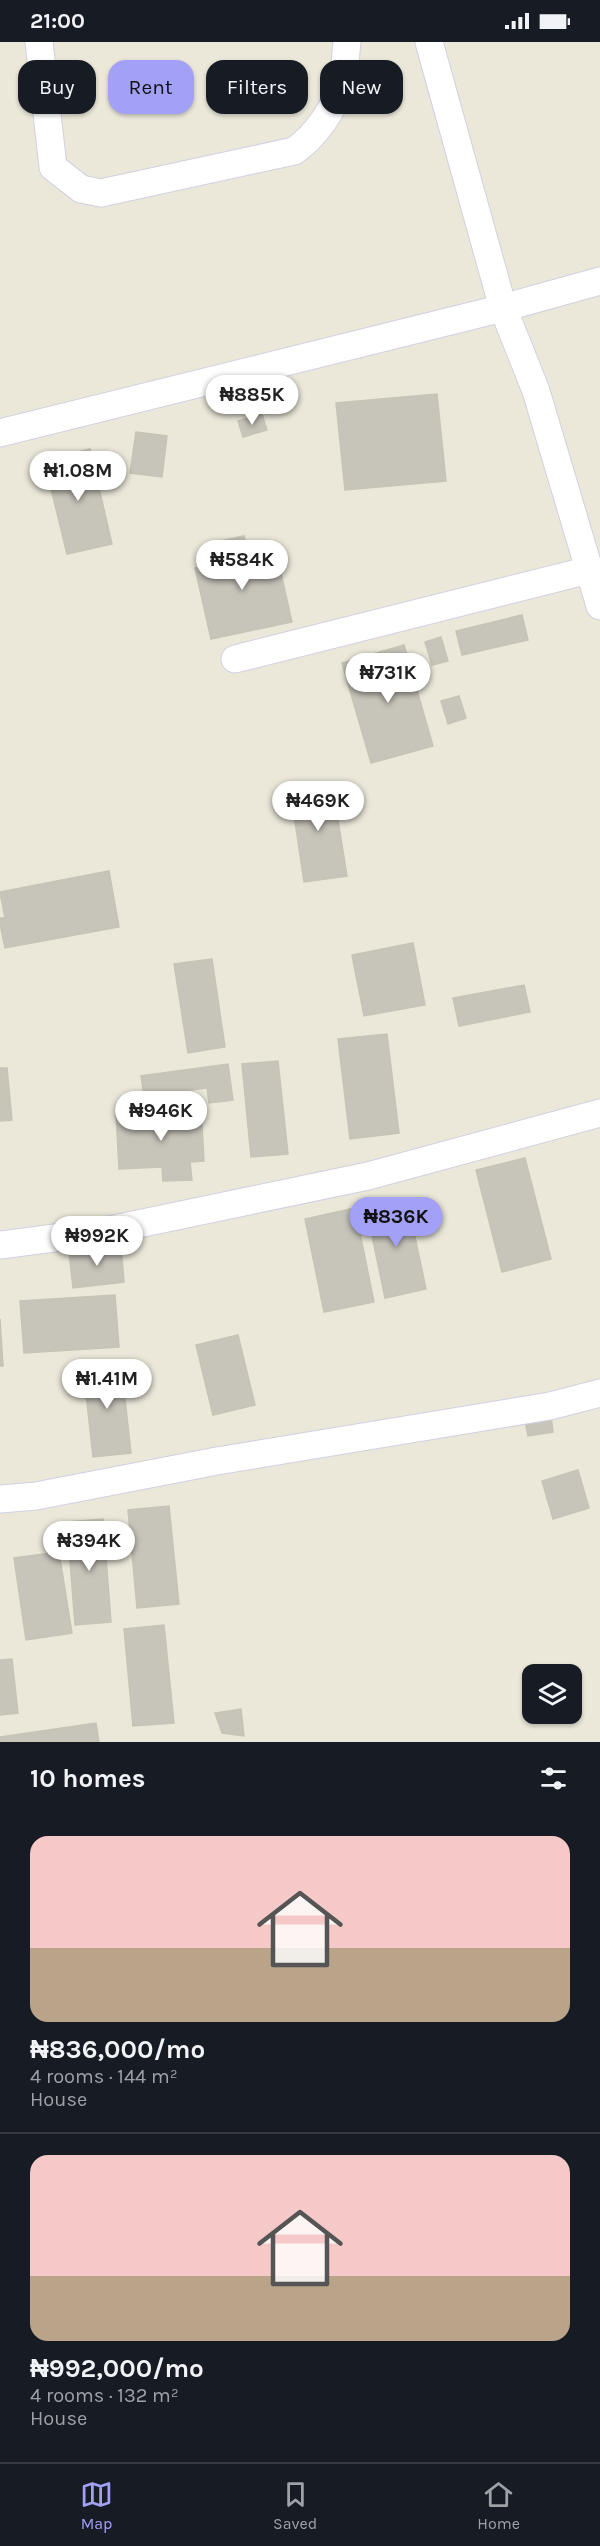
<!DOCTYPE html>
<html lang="en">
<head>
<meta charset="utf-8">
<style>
	:root { --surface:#171b24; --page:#242831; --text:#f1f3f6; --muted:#9ea1a6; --line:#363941; --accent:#a2a0f7 }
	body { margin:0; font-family:Karla,sans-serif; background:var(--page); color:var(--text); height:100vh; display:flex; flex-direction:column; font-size:22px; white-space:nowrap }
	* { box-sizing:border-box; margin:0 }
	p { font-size:20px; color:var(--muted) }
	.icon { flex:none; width:33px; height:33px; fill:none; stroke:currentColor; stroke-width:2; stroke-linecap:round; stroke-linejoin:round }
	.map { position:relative; height:1700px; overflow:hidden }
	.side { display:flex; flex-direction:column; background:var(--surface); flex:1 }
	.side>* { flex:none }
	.guide { position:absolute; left:18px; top:18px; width:564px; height:54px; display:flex; gap:12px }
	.buttons { position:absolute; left:522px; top:1622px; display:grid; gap:12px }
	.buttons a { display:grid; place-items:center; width:60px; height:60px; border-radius:12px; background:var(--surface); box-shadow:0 2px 4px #0004; font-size:30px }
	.price { position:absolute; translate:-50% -51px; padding:0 14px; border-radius:21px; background:#fff; color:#222; font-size:20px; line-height:39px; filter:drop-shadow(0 2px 3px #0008) }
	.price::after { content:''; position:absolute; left:50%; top:36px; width:18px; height:14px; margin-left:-9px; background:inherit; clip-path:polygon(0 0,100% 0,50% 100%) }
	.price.selected { background:var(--accent); color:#111 }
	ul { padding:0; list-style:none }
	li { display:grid; align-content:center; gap:12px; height:318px; padding:0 30px }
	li+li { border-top:2px solid var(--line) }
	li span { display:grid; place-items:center; height:186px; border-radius:18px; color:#555 }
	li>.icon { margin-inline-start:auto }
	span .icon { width:108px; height:108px; fill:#fffc; stroke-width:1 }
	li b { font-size:26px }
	h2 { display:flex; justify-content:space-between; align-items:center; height:72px; padding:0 30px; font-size:26px }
	.chip { padding:0 21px; border-radius:18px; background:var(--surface); box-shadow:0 2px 4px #0004; font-size:21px; line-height:54px }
	.chip.selected { background:var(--accent); color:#111 }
	.status { display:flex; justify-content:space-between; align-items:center; height:42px; padding:0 30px; background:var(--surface); direction:ltr }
	.status svg { height:16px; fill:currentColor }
	.menu { display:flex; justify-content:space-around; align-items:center; height:84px; border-top:2px solid var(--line); background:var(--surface); font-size:16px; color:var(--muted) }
	.menu a { display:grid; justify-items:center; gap:3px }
	.menu .selected { color:var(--accent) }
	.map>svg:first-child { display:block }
	.building { fill:#c7c4ba; stroke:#c6c4b4; stroke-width:1.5 }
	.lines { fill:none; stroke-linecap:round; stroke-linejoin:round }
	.minor-casing { stroke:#d0d0e2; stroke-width:29 }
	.minor { stroke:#fff; stroke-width:27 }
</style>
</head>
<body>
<div class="status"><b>21:00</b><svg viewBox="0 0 49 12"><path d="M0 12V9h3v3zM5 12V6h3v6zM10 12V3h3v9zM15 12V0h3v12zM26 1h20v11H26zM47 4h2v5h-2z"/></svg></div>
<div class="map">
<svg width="600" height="1700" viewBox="0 0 600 1700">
	<rect width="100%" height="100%" fill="#ebe8da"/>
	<path class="building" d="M 437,352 L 446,439 L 345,448 L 336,361 Z
		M 262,372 L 267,388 L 243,395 L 238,379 Z
		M 136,390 L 167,394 L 162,435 L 130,431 Z
		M 90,407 L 112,502 L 67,512 L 44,418 Z
		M 244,494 L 250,520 L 277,514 L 292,580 L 211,597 L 195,526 L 216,522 L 211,501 Z
		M 522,573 L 528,598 L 462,613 L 456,589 Z
		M 441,595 L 448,619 L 432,623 L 425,600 Z
		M 404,603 L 433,704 L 371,721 L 342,621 Z
		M 459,654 L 466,676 L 448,682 L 441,659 Z
		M 332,740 L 347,834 L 304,840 L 290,746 Z
		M 109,829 L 119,885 L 5,906 L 0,882 L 0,876 L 5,876 L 0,850 Z
		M 413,901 L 425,963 L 364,974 L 352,913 Z
		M 212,917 L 225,1005 L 188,1011 L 174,922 Z
		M 524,943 L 530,970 L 459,984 L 453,956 Z
		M 387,992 L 399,1091 L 350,1097 L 338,997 Z
		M 278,1019 L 288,1112 L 251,1115 L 242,1022 Z
		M 228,1022 L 233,1058 L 209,1061 L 207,1046 L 144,1054 L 141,1034 Z
		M 0,1026 L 7,1026 L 12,1078 L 0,1079 Z
		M 201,1066 L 204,1119 L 190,1120 L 192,1138 L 163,1139 L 162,1125 L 119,1127 L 116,1071 L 145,1070 L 145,1074 L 173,1072 L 173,1068 Z
		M 525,1116 L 551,1217 L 502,1230 L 476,1128 Z
		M 407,1157 L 426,1247 L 385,1256 L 366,1165 Z
		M 355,1166 L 374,1260 L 324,1270 L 305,1177 Z
		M 121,1205 L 124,1240 L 73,1246 L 69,1211 Z
		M 115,1253 L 119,1305 L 24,1311 L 20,1259 Z
		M 0,1277 L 3,1324 L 0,1324 Z
		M 238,1293 L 255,1363 L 213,1373 L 196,1303 Z
		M 121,1321 L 131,1411 L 93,1415 L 83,1325 Z
		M 551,1374 L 553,1390 L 528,1394 L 525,1379 Z
		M 578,1428 L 589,1466 L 553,1477 L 542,1439 Z
		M 169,1464 L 179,1562 L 137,1566 L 128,1468 Z
		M 103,1477 L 111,1580 L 75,1583 L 67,1480 Z
		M 59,1510 L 72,1591 L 26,1598 L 14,1516 Z
		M 164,1583 L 174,1681 L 133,1684 L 124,1587 Z
		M 12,1617 L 18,1671 L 0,1673 L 0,1618 Z
		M 241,1667 L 244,1694 L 222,1691 L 215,1671 Z
		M 96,1681 L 99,1700 L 0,1700 L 0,1695 Z"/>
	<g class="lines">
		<g class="minor-casing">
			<path id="minor" d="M 39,0 L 53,125 L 81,147 L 101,151 L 294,109 C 316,94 334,67 342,42 C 346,29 345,13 347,0
				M 429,0 L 503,266 L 536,349 L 600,564
				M 0,391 L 503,266 L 600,239
				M 235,617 L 589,528
				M 0,1203 L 100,1190 L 368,1134 L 600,1071
				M 0,1457 L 36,1454 L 217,1419 L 550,1364 L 600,1351"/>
		</g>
		<use href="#minor" class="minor"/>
	</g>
</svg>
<div class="buttons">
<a><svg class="icon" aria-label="layers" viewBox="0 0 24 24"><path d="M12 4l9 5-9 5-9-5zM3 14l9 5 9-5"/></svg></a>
</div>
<b class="price" style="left:252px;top:384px">₦885K</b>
<b class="price" style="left:78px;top:460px">₦1.08M</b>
<b class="price" style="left:242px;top:549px">₦584K</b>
<b class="price" style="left:388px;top:662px">₦731K</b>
<b class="price" style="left:318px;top:790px">₦469K</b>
<b class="price" style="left:161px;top:1100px">₦946K</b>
<b class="price selected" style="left:396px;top:1206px">₦836K</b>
<b class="price" style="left:97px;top:1225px">₦992K</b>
<b class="price" style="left:107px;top:1368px">₦1.41M</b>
<b class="price" style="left:89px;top:1530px">₦394K</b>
<div class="guide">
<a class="chip">Buy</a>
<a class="chip selected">Rent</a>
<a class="chip">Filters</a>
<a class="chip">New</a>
</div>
</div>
<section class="side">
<h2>10 homes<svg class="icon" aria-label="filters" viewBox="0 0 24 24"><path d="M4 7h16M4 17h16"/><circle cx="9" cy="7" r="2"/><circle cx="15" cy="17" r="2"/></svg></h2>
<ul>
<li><span style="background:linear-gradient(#f6c9c9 60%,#b9a48a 0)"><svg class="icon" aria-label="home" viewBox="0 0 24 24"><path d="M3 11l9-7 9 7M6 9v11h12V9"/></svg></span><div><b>₦836,000/mo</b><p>4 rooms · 144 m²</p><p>House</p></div></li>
<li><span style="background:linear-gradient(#f6c9c9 65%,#b9a48a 0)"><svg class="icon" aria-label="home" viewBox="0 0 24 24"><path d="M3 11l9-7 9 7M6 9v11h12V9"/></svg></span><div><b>₦992,000/mo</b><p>4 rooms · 132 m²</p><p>House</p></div></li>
</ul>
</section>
<nav class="menu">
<a class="selected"><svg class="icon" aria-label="map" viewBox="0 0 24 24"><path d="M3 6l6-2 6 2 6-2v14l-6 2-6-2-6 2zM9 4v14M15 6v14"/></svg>Map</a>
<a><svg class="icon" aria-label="saved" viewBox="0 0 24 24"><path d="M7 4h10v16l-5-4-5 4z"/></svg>Saved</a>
<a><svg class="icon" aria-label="home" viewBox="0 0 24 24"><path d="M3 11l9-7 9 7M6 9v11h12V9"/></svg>Home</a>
</nav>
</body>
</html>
